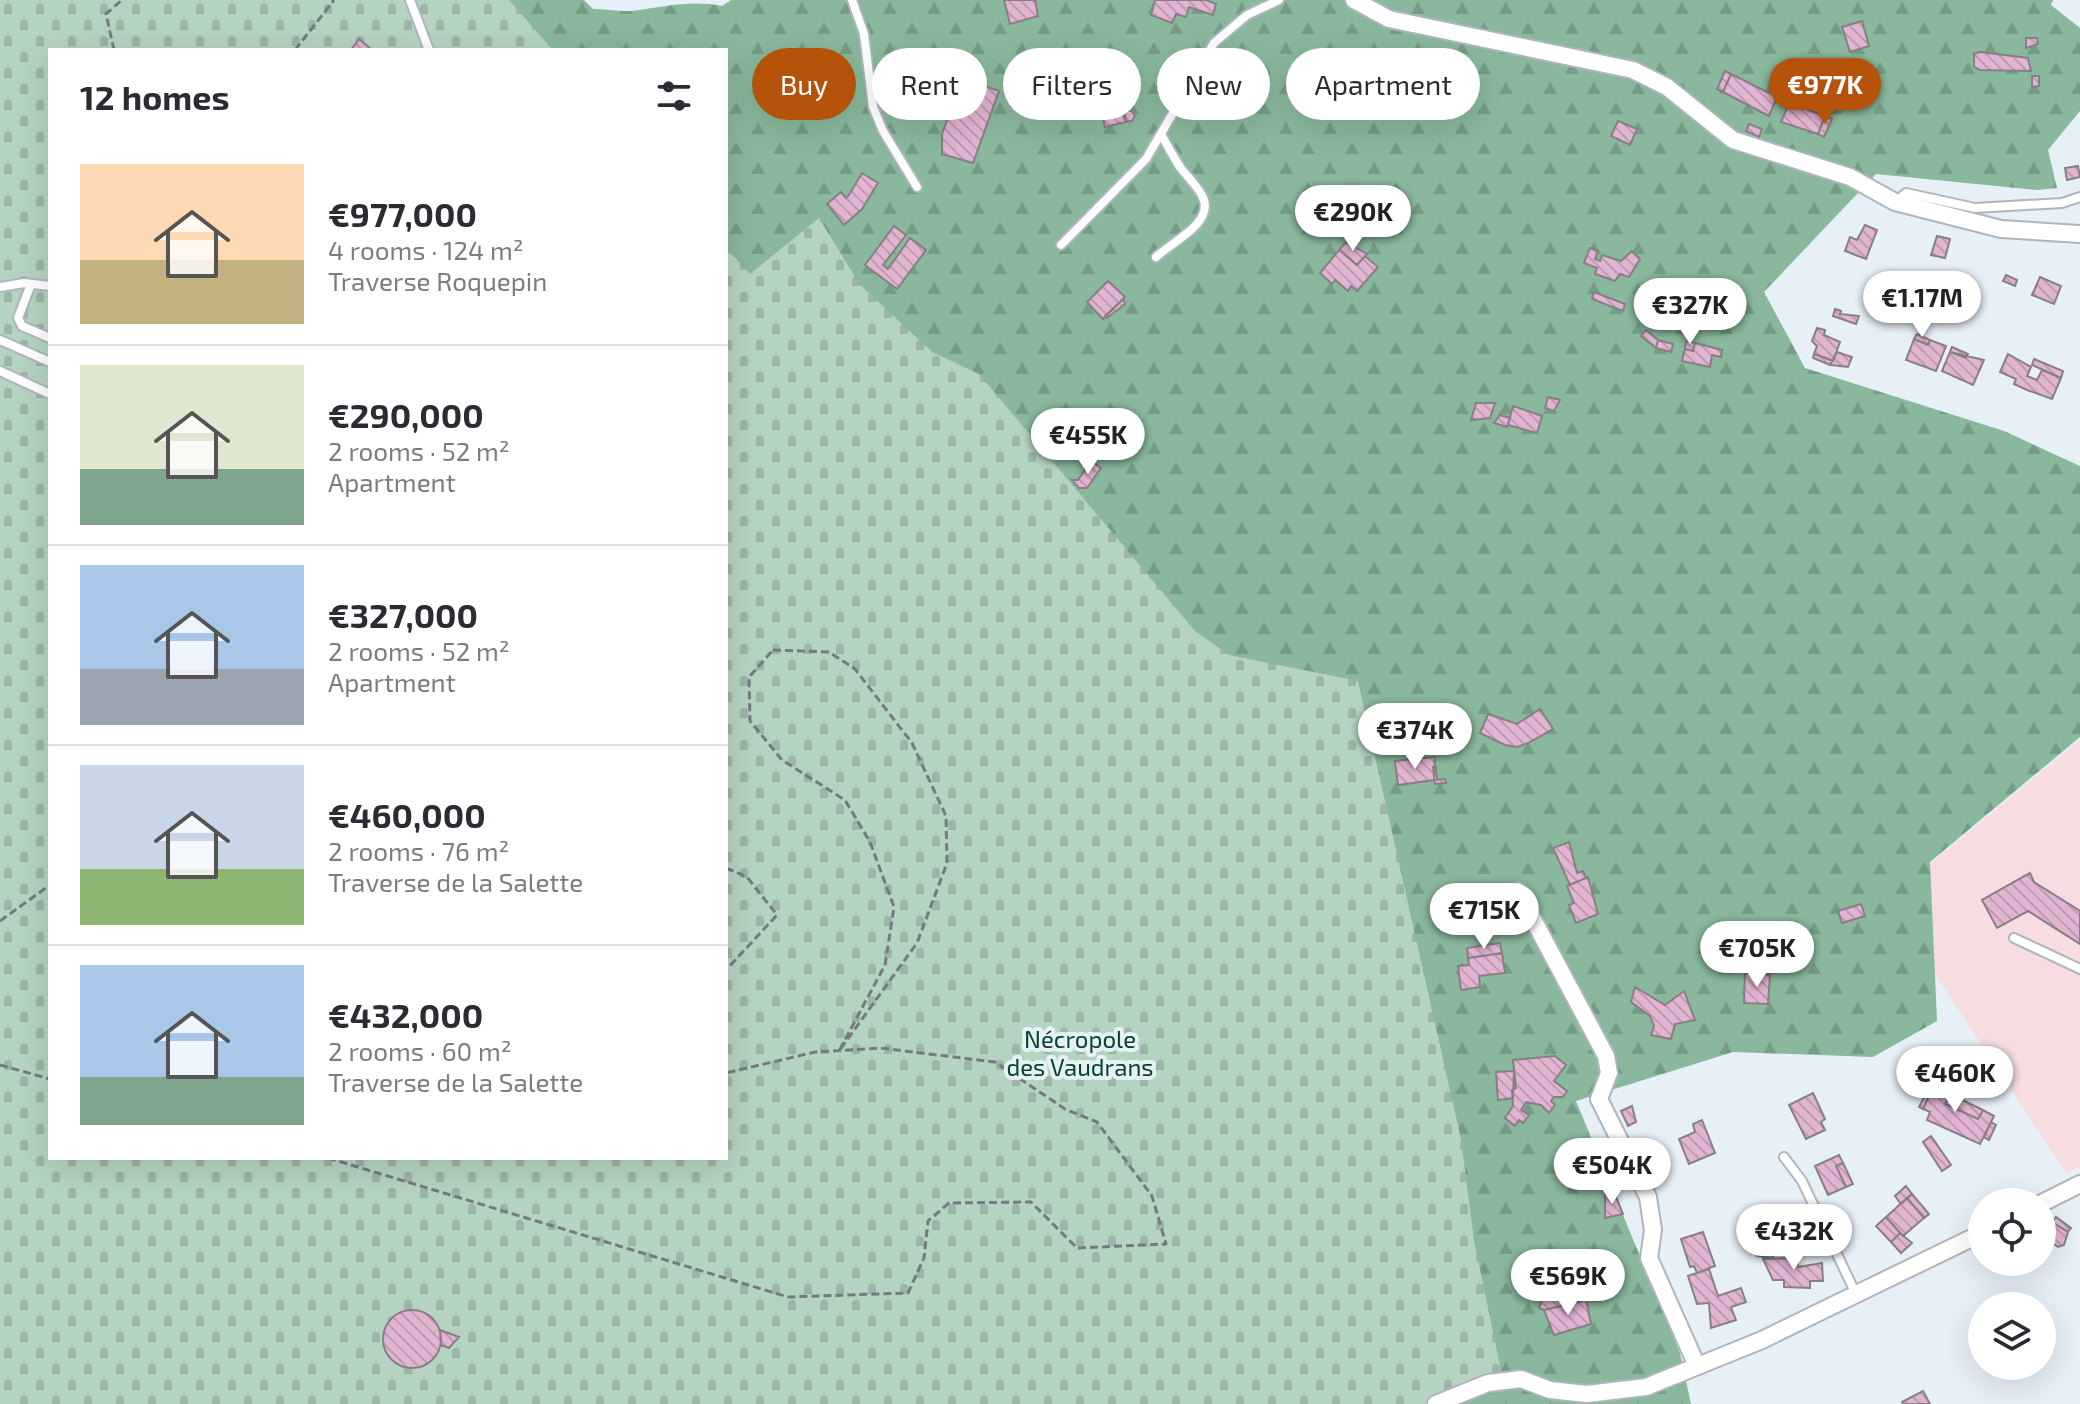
<!DOCTYPE html>
<html lang="en">
<head>
<meta charset="utf-8">
<style>
	:root { --surface:#fff; --page:#f2f2f3; --text:#2b2b33; --muted:#7c7c81; --line:#e1e1e2; --accent:#b45309 }
	body { margin:0; font-family:"Exo 2",sans-serif; background:var(--page); color:var(--text); height:100vh; display:flex; flex-direction:column; font-size:30px; white-space:nowrap }
	* { box-sizing:border-box; margin:0 }
	p { font-size:26px; color:var(--muted) }
	.icon { flex:none; width:44px; height:44px; fill:none; stroke:currentColor; stroke-width:2; stroke-linecap:round; stroke-linejoin:round }
	.map { position:relative; flex:1; overflow:hidden }
	.drawer { position:absolute; left:48px; top:48px; width:680px; height:1112px; display:flex; flex-direction:column; background:var(--surface); border-radius:0px; box-shadow:0 8px 32px #0002 }
	.drawer>* { flex:none }
	.top-card { position:absolute; left:752px; top:48px; width:760px; height:72px; display:flex; gap:16px }
	.buttons { position:absolute; left:1968px; top:1188px; display:grid; gap:16px }
	.buttons a { display:grid; place-items:center; width:88px; height:88px; border-radius:50%; background:var(--surface); box-shadow:0 8px 32px #0002; font-size:40px }
	.price { position:absolute; translate:-50% -68px; padding:0 18px; border-radius:28px; background:#fff; color:#222; font-size:26px; line-height:52px; filter:drop-shadow(0 2px 4px #0008) }
	.price::after { content:''; position:absolute; left:50%; top:48px; width:24px; height:18px; margin-left:-12px; background:inherit; clip-path:polygon(0 0,100% 0,50% 100%) }
	.price.active { background:var(--accent); color:#fff }
	ul { padding:0; list-style:none }
	li { display:flex; align-items:center; gap:24px; height:200px; padding:0 32px }
	li+li { border-top:2px solid var(--line) }
	li span { display:grid; place-items:center; flex:none; width:224px; height:160px; border-radius:0px; color:#555 }
	li>.icon { margin-inline-start:auto }
	span .icon { width:96px; height:96px; fill:#fffc; stroke-width:1 }
	li b { font-size:34px }
	h2 { display:flex; justify-content:space-between; align-items:center; height:96px; padding:0 32px; font-size:34px }
	.chip { padding:0 28px; border-radius:36px; background:var(--surface); box-shadow:0 8px 32px #0002; font-size:28px; line-height:72px }
	.chip.active { background:var(--accent); color:#fff }
	.map>svg:first-child { display:block }
	.medical { fill:#f7dce1 }
	.forest { fill:url(#forest-firs) }
	.cemetery { fill:url(#cemetery-stones) }
	.building { fill:url(#building-back-hatch); stroke:#887f85; stroke-width:2 }
	.lines { fill:none; stroke-linecap:round; stroke-linejoin:round }
	.service-casing { stroke:#aeb5bd; stroke-width:12 }
	.minor-casing { stroke:#aeb5bd; stroke-width:20 }
	.path { stroke:#757a7f; stroke-width:3; stroke-dasharray:8 4; stroke-linecap:butt }
	.service { stroke:#fff; stroke-width:8 }
	.minor { stroke:#fff; stroke-width:16 }
	.labels { text-anchor:middle; dominant-baseline:central; stroke-width:8; stroke-linejoin:round; paint-order:stroke }
	.park-label { font-size:24px; fill:#084429; stroke:#e7eff7 }
</style>
</head>
<body>
<div class="map">
<svg width="2080" height="1404" viewBox="0 0 2080 1404">
	<defs>
		<pattern id="forest-firs" width="22" height="20" patternUnits="userSpaceOnUse" patternTransform="scale(2)"><rect width="22" height="20" fill="#89b89c"/><path d="M5 1l3.5 6h-7zM16 11l3.5 6h-7z" fill="#759d85"/></pattern>
		<pattern id="cemetery-stones" width="16" height="16" patternUnits="userSpaceOnUse" patternTransform="scale(2)"><rect width="16" height="16" fill="#b5d3c1"/><path d="M2 7V4a2 2 0 0 1 4 0v3zM10 15v-3a2 2 0 0 1 4 0v3z" fill="#9ab4a5"/></pattern>
		<pattern id="building-back-hatch" width="6" height="6" patternUnits="userSpaceOnUse" patternTransform="scale(2)"><rect width="6" height="6" fill="#e1b4d1"/><path d="M-1 5l2 2M0 0l6 6M5-1l2 2" fill="none" stroke="#c09ab2"/></pattern>
	</defs>
	<rect width="100%" height="100%" fill="#e7eff7"/>
	<path class="medical" d="M 2080,740 L 2080,1166 L 2066,1173 L 1893,910 L 1930,864 Z"/>
	<path class="forest" d="M 493,0 L 584,0 L 593,9 C 608,9 625,13 639,10 C 667,6 694,0 722,6 L 731,0 L 2053,0 L 2051,5 L 2080,28 L 2080,111 L 2048,150 L 2057,188 L 2037,190 L 1876,174 L 1764,292 L 1805,368 L 2004,431 L 2080,466 L 2080,737 L 1930,862 L 1937,1021 L 1873,1057 L 1733,1052 L 1576,1101 L 1680,1353 L 1691,1404 L 0,1404 L 0,1104 L 50,1158 L 726,1158 L 726,50 L 448,50 Z"/>
	<path class="cemetery" d="M 0,0 L 509,0 L 553,50 L 50,50 L 50,1158 L 726,1158 L 726,248 L 750,274 L 819,218 L 860,285 L 932,352 L 979,374 L 1195,631 L 1229,655 L 1358,681 L 1461,1139 L 1474,1240 L 1501,1371 L 1428,1404 L 0,1404 Z"/>
	<path class="building" d="M 1004,0 L 1035,0 L 1038,16 L 1010,24 Z
		M 1155,0 L 1206,0 L 1216,4 L 1213,15 L 1189,7 L 1186,17 L 1176,14 L 1172,23 L 1151,15 Z
		M 1862,21 L 1869,46 L 1850,52 L 1842,27 Z
		M 2026,38 L 2037,38 L 2038,44 L 2026,48 Z
		M 359,39 L 372,50 L 351,50 Z
		M 1980,52 L 2028,58 L 2031,71 L 1980,70 L 1974,67 L 1974,54 Z
		M 1725,71 L 1731,74 L 1723,92 L 1717,89 Z
		M 1731,74 L 1777,97 L 1769,116 L 1723,92 Z
		M 2032,76 L 2039,76 L 2039,86 L 2032,87 Z
		M 963,78 L 999,91 L 973,163 L 942,154 L 942,134 Z
		M 1078,96 L 1086,103 L 1075,116 L 1068,107 Z
		M 1789,103 L 1825,116 L 1818,134 L 1781,122 Z
		M 1125,109 L 1126,122 L 1105,127 L 1102,114 Z
		M1123.5 116a5.5 5.5 0 1 1 11 0a5.5 5.5 0 1 1-11 0Z
		M 1825,116 L 1832,119 L 1824,137 L 1818,134 Z
		M 1618,121 L 1637,129 L 1630,145 L 1611,136 Z
		M 1749,124 L 1762,129 L 1759,137 L 1746,131 Z
		M 2078,166 L 2080,177 L 2067,180 L 2065,168 Z
		M 862,173 L 878,183 L 862,209 L 844,225 L 827,204 L 841,192 L 846,198 L 849,195 Z
		M 1865,225 L 1877,230 L 1866,259 L 1845,251 L 1850,237 L 1857,240 Z
		M 894,226 L 906,235 L 883,265 L 888,269 L 910,238 L 926,250 L 897,289 L 865,265 Z
		M 1937,236 L 1950,239 L 1945,258 L 1931,255 Z
		M 1346,242 L 1367,254 L 1357,265 L 1339,250 Z
		M 1590,248 L 1598,251 L 1595,259 L 1600,261 L 1602,255 L 1621,261 L 1632,251 L 1640,259 L 1629,277 L 1620,274 L 1615,281 L 1595,274 L 1597,268 L 1584,263 Z
		M 1339,250 L 1357,265 L 1365,256 L 1378,267 L 1357,291 L 1351,286 L 1348,291 L 1335,280 L 1332,284 L 1320,273 Z
		M 2006,275 L 2017,280 L 2015,286 L 2003,281 Z
		M 2040,277 L 2061,286 L 2054,304 L 2032,295 Z
		M 1108,281 L 1125,297 L 1103,319 L 1087,302 Z
		M 1594,292 L 1625,304 L 1623,311 L 1592,299 Z
		M 1123,299 L 1125,304 L 1107,318 L 1105,316 Z
		M 1835,309 L 1841,311 L 1840,314 L 1859,316 L 1856,324 L 1833,316 Z
		M 1817,328 L 1825,330 L 1824,335 L 1840,342 L 1833,361 L 1814,354 L 1817,346 L 1812,341 Z
		M 1646,330 L 1658,340 L 1656,348 L 1641,336 Z
		M 1917,334 L 1930,340 L 1928,345 L 1914,339 Z
		M 1914,339 L 1928,345 L 1930,340 L 1946,346 L 1936,371 L 1906,360 Z
		M 1658,340 L 1673,344 L 1671,352 L 1656,348 Z
		M 1686,341 L 1695,343 L 1693,351 L 1685,349 Z
		M 1695,343 L 1722,350 L 1721,357 L 1712,355 L 1710,367 L 1682,361 L 1685,349 L 1693,351 Z
		M 1952,347 L 1968,354 L 1966,358 L 1950,352 Z
		M 1837,352 L 1852,357 L 1848,367 L 1830,365 Z
		M 1950,352 L 1984,360 L 1973,385 L 1942,371 Z
		M 1814,354 L 1832,360 L 1830,365 L 1813,358 Z
		M 2008,354 L 2031,367 L 2027,376 L 2037,380 L 2042,370 L 2061,378 L 2052,399 L 2027,390 L 2014,384 L 2016,379 L 2000,372 Z
		M 2034,359 L 2063,371 L 2061,378 L 2032,365 Z
		M 1548,397 L 1560,400 L 1554,411 L 1545,408 Z
		M 1476,403 L 1495,403 L 1490,418 L 1471,420 Z
		M 1513,406 L 1542,416 L 1537,433 L 1508,425 Z
		M 1500,415 L 1510,418 L 1507,427 L 1494,423 Z
		M 1091,461 L 1101,468 L 1087,488 L 1079,488 L 1072,480 L 1078,480 Z
		M 1540,709 L 1553,729 L 1528,743 L 1517,747 L 1505,745 L 1480,733 L 1488,714 L 1517,724 Z
		M 1435,757 L 1434,780 L 1398,785 L 1395,761 Z
		M 1433,767 L 1436,767 L 1437,780 L 1445,779 L 1446,783 L 1435,784 Z
		M 1569,842 L 1577,873 L 1583,871 L 1586,878 L 1570,885 L 1553,848 Z
		M 2030,873 L 2034,882 L 2080,911 L 2080,944 L 2028,911 L 1997,928 L 1982,900 Z
		M 1588,877 L 1598,914 L 1576,923 L 1569,905 L 1574,903 L 1567,886 Z
		M 1861,904 L 1865,916 L 1842,923 L 1838,911 Z
		M 1778,939 L 1784,940 L 1783,955 L 1778,955 Z
		M 1784,940 L 1791,940 L 1790,955 L 1783,955 Z
		M 1500,943 L 1502,953 L 1468,958 L 1467,948 Z
		M 1502,953 L 1505,973 L 1479,976 L 1480,987 L 1461,990 L 1458,966 L 1469,965 L 1468,958 Z
		M 1745,973 L 1770,975 L 1768,1004 L 1744,1003 Z
		M 1635,987 L 1665,1005 L 1684,991 L 1695,1020 L 1675,1024 L 1671,1039 L 1651,1035 L 1654,1026 L 1650,1016 L 1631,1002 Z
		M 1555,1056 L 1566,1065 L 1554,1081 L 1567,1091 L 1563,1097 L 1554,1097 L 1551,1101 L 1555,1105 L 1549,1113 L 1541,1105 L 1526,1102 L 1521,1110 L 1529,1115 L 1523,1123 L 1519,1120 L 1515,1126 L 1505,1118 L 1513,1106 L 1512,1090 L 1516,1088 L 1513,1060 Z
		M 1514,1071 L 1513,1098 L 1498,1100 L 1496,1072 Z
		M 1935,1076 L 1938,1077 L 1923,1109 L 1919,1107 Z
		M 1938,1077 L 1954,1085 L 1945,1104 L 1978,1119 L 1983,1110 L 1994,1116 L 1980,1144 L 1927,1120 L 1930,1112 L 1923,1109 Z
		M 1813,1093 L 1825,1119 L 1821,1122 L 1825,1130 L 1806,1139 L 1789,1105 Z
		M 1950,1094 L 1983,1110 L 1978,1119 L 1945,1104 Z
		M 1632,1106 L 1636,1122 L 1628,1126 L 1621,1111 Z
		M 1702,1120 L 1715,1153 L 1689,1164 L 1679,1139 L 1695,1132 L 1693,1124 Z
		M 1991,1122 L 1996,1125 L 1989,1140 L 1984,1137 Z
		M 1931,1136 L 1951,1165 L 1942,1171 L 1923,1142 Z
		M 1839,1155 L 1843,1163 L 1836,1166 L 1846,1187 L 1828,1195 L 1815,1166 Z
		M 1843,1163 L 1853,1184 L 1846,1187 L 1836,1166 Z
		M 1906,1186 L 1912,1194 L 1901,1204 L 1895,1196 Z
		M 1614,1192 L 1623,1214 L 1605,1218 L 1605,1193 Z
		M 1912,1194 L 1929,1214 L 1924,1218 L 1907,1198 Z
		M 1907,1198 L 1924,1218 L 1903,1236 L 1886,1217 Z
		M 1886,1217 L 1900,1233 L 1891,1242 L 1876,1226 Z
		M 2056,1217 L 2071,1228 L 2068,1232 L 2052,1222 Z
		M 2052,1222 L 2068,1232 L 2064,1245 L 2058,1247 L 2042,1236 Z
		M 1703,1232 L 1715,1266 L 1697,1273 L 1694,1266 L 1690,1267 L 1681,1239 Z
		M 1900,1233 L 1912,1243 L 1901,1253 L 1891,1242 Z
		M 1772,1240 L 1773,1258 L 1757,1256 L 1753,1249 Z
		M 1798,1258 L 1798,1267 L 1822,1263 L 1823,1281 L 1810,1281 L 1810,1288 L 1784,1287 L 1784,1280 L 1773,1280 L 1763,1259 Z
		M 1709,1269 L 1718,1296 L 1741,1288 L 1746,1302 L 1731,1307 L 1736,1320 L 1711,1328 L 1709,1303 L 1697,1304 L 1688,1276 Z
		M 1586,1288 L 1602,1289 L 1600,1301 L 1586,1300 L 1544,1310 L 1539,1308 L 1542,1299 Z
		M 1586,1300 L 1591,1324 L 1554,1335 L 1544,1310 Z
		M383 1339a29 29 0 1 1 58 0a29 29 0 1 1-58 0Z
		M 440,1330 L 459,1337 L 449,1348 L 441,1345 Z
		M 1923,1391 L 1930,1404 L 1903,1404 L 1902,1402 Z"/>
	<g class="lines">
		<g class="service-casing">
			<path id="service" d="M 410,0 L 429,50
				M 852,0 L 864,34 L 873,107 L 883,131 L 917,187
				M 1895,202 L 1906,193 L 1975,208 L 2062,203 L 2080,197
				M 1061,245 L 1146,159 L 1214,43 L 1247,15 L 1279,0
				M 1156,257 C 1168,246 1185,237 1196,225 C 1218,201 1194,186 1180,167 C 1173,156 1167,145 1161,134
				M 31,284 L 18,318 L 22,326 L 50,338
				M 0,287 L 24,283 L 50,286
				M 0,340 L 50,362
				M 0,371 L 50,394
				M 2014,938 L 2080,969
				M 1784,1157 L 1802,1181 L 1856,1294"/>
		</g>
		<g class="minor-casing">
			<path id="minor" d="M 1354,0 L 1389,19 L 1633,70 L 1667,87 L 1733,140 L 1850,177 L 1895,202 L 2001,229 L 2080,234
				M 1518,891 L 1606,1056 L 1609,1073 L 1599,1099 L 1648,1197 L 1653,1230 L 1649,1258 L 1697,1366
				M 2042,1203 L 2080,1184
				M 1436,1404 L 1488,1383 L 1521,1379 L 1550,1390 L 1587,1394 L 1646,1387 L 1762,1340 L 1982,1233"/>
		</g>
		<path class="path" d="M 114,50 L 106,14 L 122,0
			M 295,50 L 334,0
			M 773,650 L 829,652 L 855,669 L 912,743 L 946,816 L 947,863 L 917,943 L 839,1051 L 885,965 L 894,907 L 870,842 L 845,800 L 782,760 L 750,721 L 749,677 Z
			M 726,868 L 747,877 L 777,915 L 726,970
			M 0,921 L 50,885
			M 0,1065 L 50,1079
			M 328,1158 L 788,1297 L 908,1293 L 924,1258 L 928,1221 L 949,1203 L 1031,1202 L 1077,1248 L 1166,1244 L 1152,1196 L 1097,1122 L 1065,1109 L 995,1062 L 880,1048 L 815,1052 L 726,1073"/>
		<use href="#service" class="service"/>
		<use href="#minor" class="minor"/>
	</g>
	<g class="labels">
		<g class="park-label">
			<text x="1080" y="1038">Nécropole<tspan x="1080" dy="28">des Vaudrans</tspan></text>
		</g>
	</g>
</svg>
<div class="buttons">
<a><svg class="icon" aria-label="locate" viewBox="0 0 24 24"><circle cx="12" cy="12" r="6"/><path d="M12 2v4M12 18v4M2 12h4M18 12h4"/></svg></a>
<a><svg class="icon" aria-label="layers" viewBox="0 0 24 24"><path d="M12 4l9 5-9 5-9-5zM3 14l9 5 9-5"/></svg></a>
</div>
<b class="price active" style="left:1825px;top:126px">€977K</b>
<b class="price" style="left:1353px;top:253px">€290K</b>
<b class="price" style="left:1922px;top:339px">€1.17M</b>
<b class="price" style="left:1690px;top:346px">€327K</b>
<b class="price" style="left:1088px;top:476px">€455K</b>
<b class="price" style="left:1415px;top:771px">€374K</b>
<b class="price" style="left:1484px;top:951px">€715K</b>
<b class="price" style="left:1757px;top:989px">€705K</b>
<b class="price" style="left:1955px;top:1114px">€460K</b>
<b class="price" style="left:1612px;top:1206px">€504K</b>
<b class="price" style="left:1794px;top:1272px">€432K</b>
<b class="price" style="left:1568px;top:1317px">€569K</b>
<div class="top-card">
<a class="chip active">Buy</a>
<a class="chip">Rent</a>
<a class="chip">Filters</a>
<a class="chip">New</a>
<a class="chip">Apartment</a>
</div>
<section class="drawer">
<h2>12 homes<svg class="icon" aria-label="filters" viewBox="0 0 24 24"><path d="M4 7h16M4 17h16"/><circle cx="9" cy="7" r="2"/><circle cx="15" cy="17" r="2"/></svg></h2>
<ul>
<li><span style="background:linear-gradient(#ffd9b3 60%,#c2b280 0)"><svg class="icon" aria-label="home" viewBox="0 0 24 24"><path d="M3 11l9-7 9 7M6 9v11h12V9"/></svg></span><div><b>€977,000</b><p>4 rooms · 124 m²</p><p>Traverse Roquepin</p></div></li>
<li><span style="background:linear-gradient(#dfe7d0 65%,#7fa58c 0)"><svg class="icon" aria-label="home" viewBox="0 0 24 24"><path d="M3 11l9-7 9 7M6 9v11h12V9"/></svg></span><div><b>€290,000</b><p>2 rooms · 52 m²</p><p>Apartment</p></div></li>
<li><span style="background:linear-gradient(#a9c7e8 65%,#9aa5b1 0)"><svg class="icon" aria-label="home" viewBox="0 0 24 24"><path d="M3 11l9-7 9 7M6 9v11h12V9"/></svg></span><div><b>€327,000</b><p>2 rooms · 52 m²</p><p>Apartment</p></div></li>
<li><span style="background:linear-gradient(#c9d6e8 65%,#8fb573 0)"><svg class="icon" aria-label="home" viewBox="0 0 24 24"><path d="M3 11l9-7 9 7M6 9v11h12V9"/></svg></span><div><b>€460,000</b><p>2 rooms · 76 m²</p><p>Traverse de la Salette</p></div></li>
<li><span style="background:linear-gradient(#a9c7e8 70%,#7fa58c 0)"><svg class="icon" aria-label="home" viewBox="0 0 24 24"><path d="M3 11l9-7 9 7M6 9v11h12V9"/></svg></span><div><b>€432,000</b><p>2 rooms · 60 m²</p><p>Traverse de la Salette</p></div></li>
</ul>
</section>
</div>
</body>
</html>
